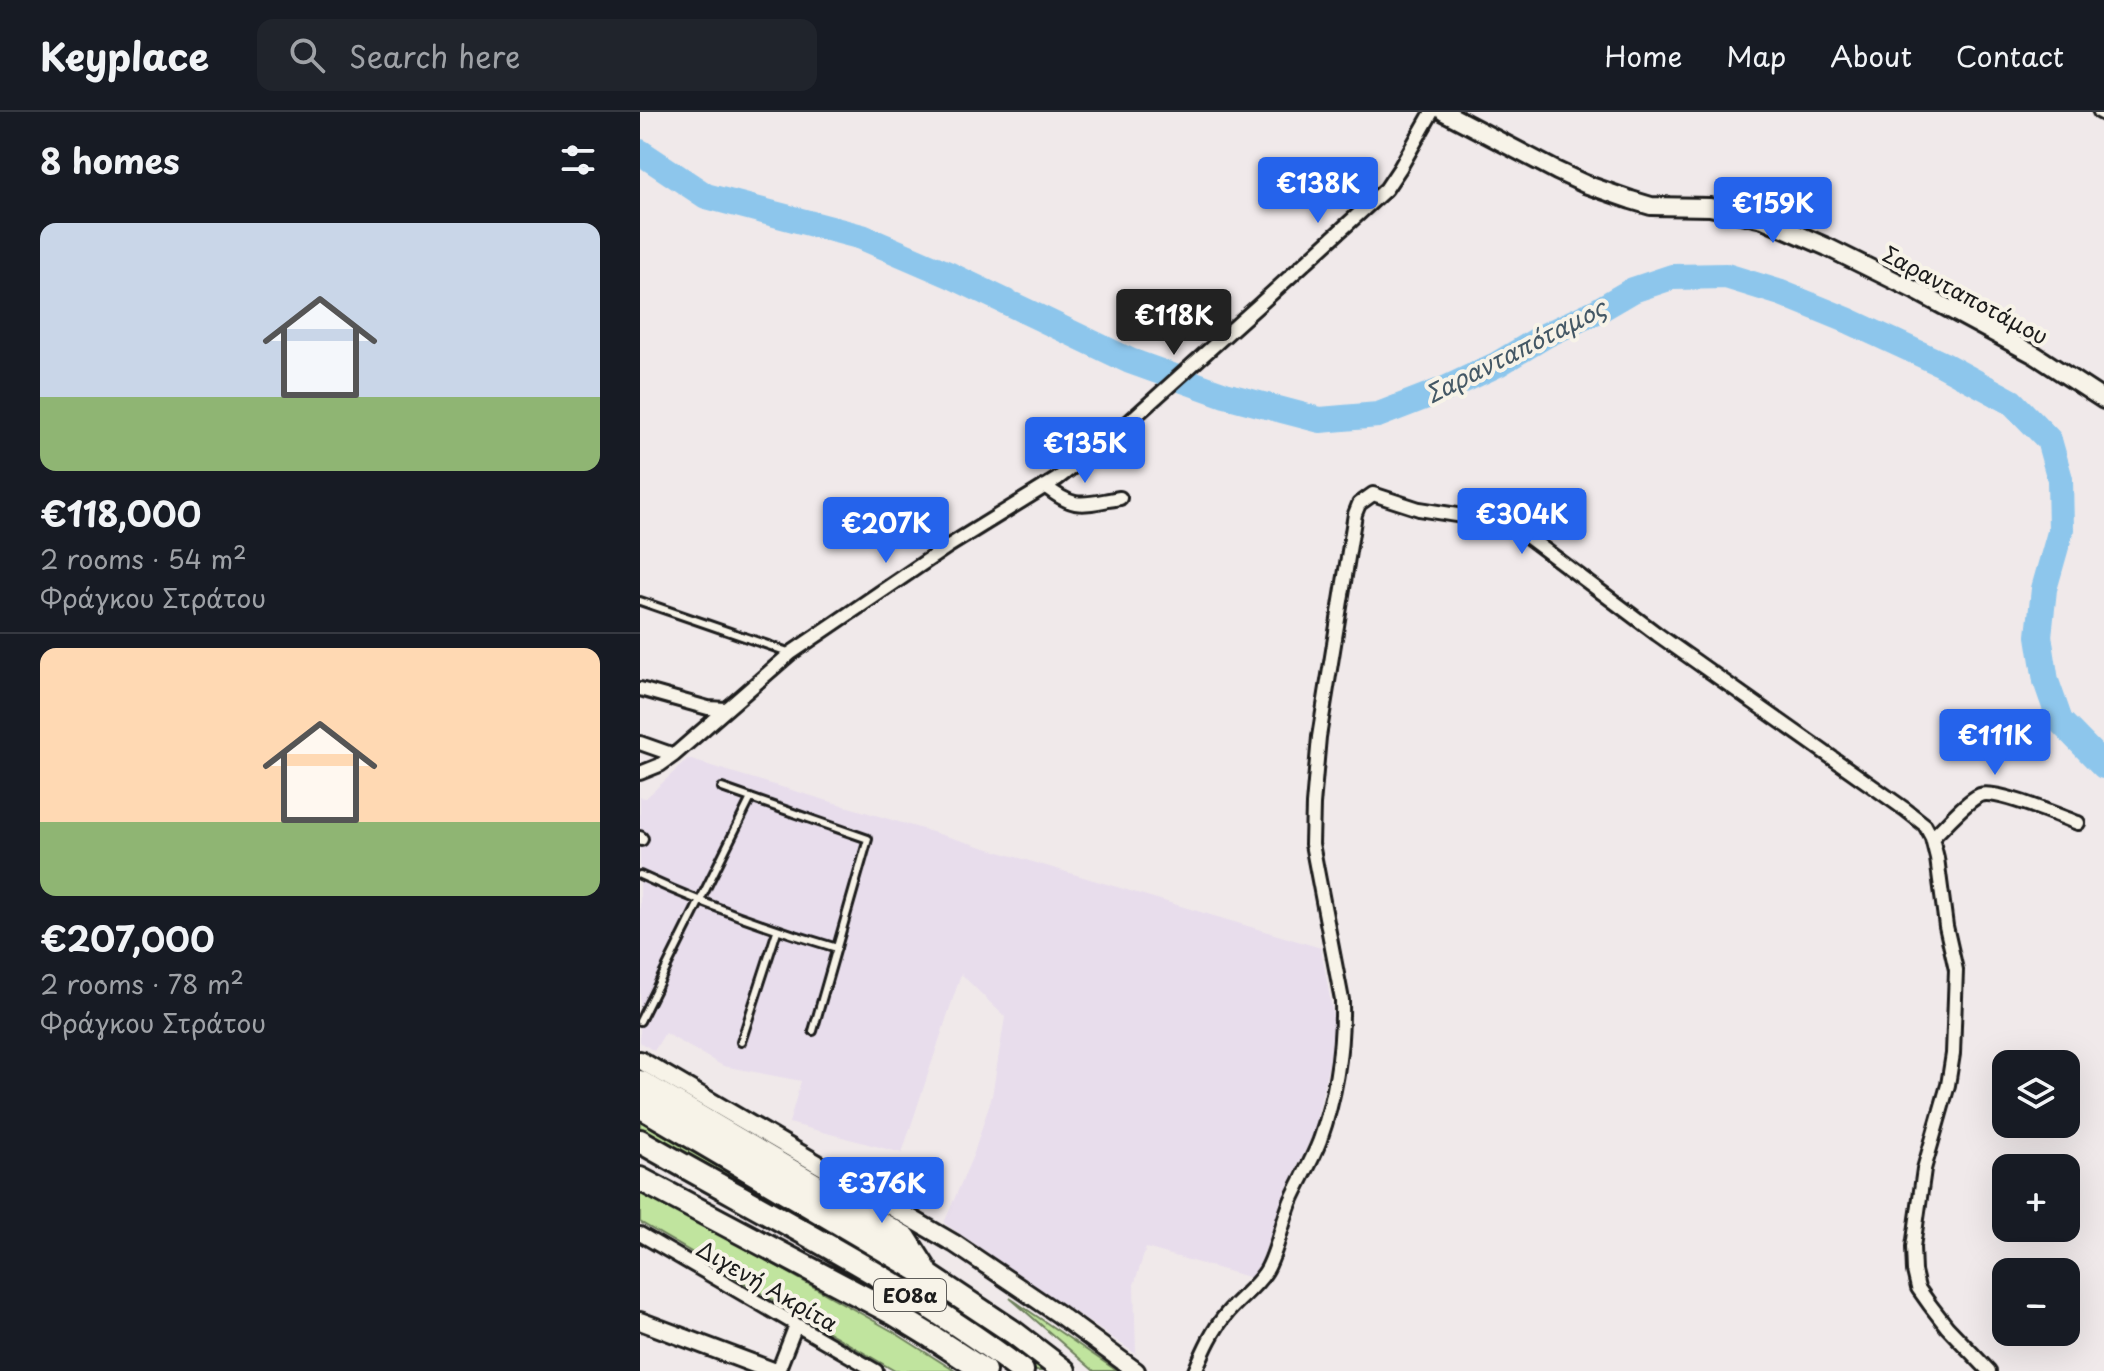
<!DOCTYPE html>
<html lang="en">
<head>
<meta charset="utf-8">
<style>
	:root { --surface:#171b24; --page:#20242c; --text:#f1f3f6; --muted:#9ea1a6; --line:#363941; --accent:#2563eb }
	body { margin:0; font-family:"Playpen Sans",sans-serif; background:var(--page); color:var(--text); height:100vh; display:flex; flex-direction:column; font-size:30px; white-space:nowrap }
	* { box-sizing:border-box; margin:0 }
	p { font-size:26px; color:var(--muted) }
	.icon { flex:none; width:44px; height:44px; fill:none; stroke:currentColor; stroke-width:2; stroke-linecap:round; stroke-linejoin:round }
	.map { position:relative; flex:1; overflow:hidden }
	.drawer { display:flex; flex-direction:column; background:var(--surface); width:640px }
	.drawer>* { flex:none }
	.tools { position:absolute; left:1352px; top:938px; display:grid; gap:16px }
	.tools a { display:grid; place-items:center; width:88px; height:88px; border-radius:16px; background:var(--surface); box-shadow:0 8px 32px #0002; font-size:40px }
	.price { position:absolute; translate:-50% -68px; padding:0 18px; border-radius:8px; background:var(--accent); color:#fff; font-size:26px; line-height:52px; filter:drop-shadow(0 2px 4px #0008) }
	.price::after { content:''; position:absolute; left:50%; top:48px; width:24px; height:18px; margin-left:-12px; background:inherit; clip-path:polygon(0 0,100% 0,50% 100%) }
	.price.on { background:#222; color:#fff }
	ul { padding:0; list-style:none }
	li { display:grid; align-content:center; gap:16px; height:424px; padding:0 40px }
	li+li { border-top:2px solid var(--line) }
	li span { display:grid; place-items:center; height:248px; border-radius:16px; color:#555 }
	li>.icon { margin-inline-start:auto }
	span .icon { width:144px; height:144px; fill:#fffc; stroke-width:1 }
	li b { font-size:34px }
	h2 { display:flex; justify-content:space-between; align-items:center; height:96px; padding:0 40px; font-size:34px }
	header { display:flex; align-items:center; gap:48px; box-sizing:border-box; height:112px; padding:0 40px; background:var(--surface); border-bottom:2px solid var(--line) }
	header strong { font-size:38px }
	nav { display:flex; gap:44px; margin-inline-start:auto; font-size:28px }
	.search { width:560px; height:72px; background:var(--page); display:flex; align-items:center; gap:20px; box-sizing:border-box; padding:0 28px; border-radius:16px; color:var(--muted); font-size:30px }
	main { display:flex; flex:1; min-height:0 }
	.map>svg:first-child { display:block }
	.built { fill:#e8ddec }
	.green { fill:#c0e49e; stroke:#6e805d; stroke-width:2 }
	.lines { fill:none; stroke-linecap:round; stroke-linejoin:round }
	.river { stroke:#8dc6ec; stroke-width:26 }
	.service-casing { stroke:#1c1c1c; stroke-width:12 }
	.minor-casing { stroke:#1c1c1c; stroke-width:18 }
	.tertiary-casing { stroke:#1c1c1c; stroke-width:22 }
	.trunk-casing { stroke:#1c1c1c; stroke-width:28 }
	.service { stroke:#f7f3e8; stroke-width:6 }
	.minor { stroke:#f7f3e8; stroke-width:12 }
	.tertiary { stroke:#f7f3e8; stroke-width:16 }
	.trunk { stroke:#f7f3e8; stroke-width:22 }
	.labels { text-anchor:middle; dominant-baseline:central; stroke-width:8; stroke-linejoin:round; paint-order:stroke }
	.shield { fill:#f7f3e8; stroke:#5e5c59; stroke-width:2 }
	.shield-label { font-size:20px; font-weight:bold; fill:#1c1c1c }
	.street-label { font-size:22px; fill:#1c1c1c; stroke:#f7f3e8 }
	.water-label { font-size:24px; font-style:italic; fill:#445865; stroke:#f7f3e8 }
</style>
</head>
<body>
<header>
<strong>Keyplace</strong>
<div class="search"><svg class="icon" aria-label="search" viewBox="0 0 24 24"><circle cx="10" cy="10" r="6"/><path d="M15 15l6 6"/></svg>Search here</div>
<nav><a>Home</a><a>Map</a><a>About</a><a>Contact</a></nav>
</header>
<main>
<section class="drawer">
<h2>8 homes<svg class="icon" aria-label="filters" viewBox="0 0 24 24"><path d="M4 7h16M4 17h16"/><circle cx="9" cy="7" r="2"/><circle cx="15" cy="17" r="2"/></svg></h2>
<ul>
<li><span style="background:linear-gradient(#c9d6e8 70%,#8fb573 0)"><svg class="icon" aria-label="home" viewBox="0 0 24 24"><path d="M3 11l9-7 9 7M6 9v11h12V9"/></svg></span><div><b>€118,000</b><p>2 rooms · 54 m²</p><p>Φράγκου Στράτου</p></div></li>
<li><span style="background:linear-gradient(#ffd9b3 70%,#8fb573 0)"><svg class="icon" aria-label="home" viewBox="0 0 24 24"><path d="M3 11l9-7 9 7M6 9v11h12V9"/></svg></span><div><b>€207,000</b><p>2 rooms · 78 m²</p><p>Φράγκου Στράτου</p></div></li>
</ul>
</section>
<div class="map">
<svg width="1464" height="1259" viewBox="0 0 1464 1259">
	<rect width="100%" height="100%" fill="#f0e9ea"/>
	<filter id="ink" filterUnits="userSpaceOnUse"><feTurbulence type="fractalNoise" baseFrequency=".0125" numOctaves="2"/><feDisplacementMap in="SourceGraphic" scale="16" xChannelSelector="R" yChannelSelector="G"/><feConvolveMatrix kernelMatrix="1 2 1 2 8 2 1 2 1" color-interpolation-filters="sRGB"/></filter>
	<g filter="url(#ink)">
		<path class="built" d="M 48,647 L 681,836 L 694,908 L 690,947 L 674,1020 L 657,1056 L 619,1154 L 612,1166 L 506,1136 L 494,1173 L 496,1242 L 304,1111 L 334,1041 L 352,984 L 365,905 L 321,862 L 262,1041 L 149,1011 L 161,969 L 83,954 L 25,921 L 14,939 L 0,930 L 0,685 L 6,686 Z"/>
		<path class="green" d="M 0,1009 L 312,1193 L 367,1230 L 404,1259 L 396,1259 L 364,1234 L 232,1150 L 0,1015 Z
			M 0,1077 L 252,1219 L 315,1259 L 255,1259 L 0,1110 Z
			M 370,1186 L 470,1254 L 477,1259 L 454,1259 Z"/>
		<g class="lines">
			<path class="river" d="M 0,40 L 66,84 L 222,125 L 310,163 L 490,249 L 585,283 L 680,308 L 738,303 L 805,277 L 858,252 L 906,223 L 957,199 L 993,178 L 1032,165 L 1086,164 L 1141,181 L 1207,208 L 1302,252 L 1372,290 L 1409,328 L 1420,367 L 1421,417 L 1404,477 L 1399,524 L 1406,569 L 1420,609 L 1464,654"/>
			<g class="service-casing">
				<path id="service" d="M 0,489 L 151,541
					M 82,676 L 228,727 L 173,919
					M 0,763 C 65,793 128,816 197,836
					M 0,909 L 111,686
					M 101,930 L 137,819"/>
			</g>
			<g class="minor-casing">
				<path id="minor" d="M 1460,0 L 1464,2
					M 405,374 C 436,399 443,392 480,386
					M 0,577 L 68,596 L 86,597
					M 0,631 L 34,643
					M 0,661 L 20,653 L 34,643 L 151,541 L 307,435 L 417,367 L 443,347 L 481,317 L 619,193 L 746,77 L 760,56 L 792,0
					M 0,726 L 1,727
					M 1292,726 C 1304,715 1326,689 1340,683 C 1356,677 1419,704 1438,711
					M 0,1122 L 236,1259
					M 138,1259 L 156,1213
					M 555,1259 C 564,1238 573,1217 588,1200 C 600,1186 616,1175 626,1159 C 637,1141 642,1110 651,1089 C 660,1069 672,1049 680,1028 C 696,983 703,936 702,888 L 672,732 L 673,693 L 679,625 L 715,402 L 719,392 L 733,382 L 779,397 L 861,410 L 884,422 L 1017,522 L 1266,698 L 1285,713 L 1292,726 L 1297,746 L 1306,814 L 1316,858 L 1313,942 L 1308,973 L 1284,1057 L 1273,1135 L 1274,1159 L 1278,1176 L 1290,1193 L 1307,1215 L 1349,1259"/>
			</g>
			<g class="tertiary-casing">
				<path id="tertiary" d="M 804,0 L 917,59 L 945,72 L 991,88 L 1011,94 L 1070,95 L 1123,107 L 1187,135 L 1276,179 L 1395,243 L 1464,288
					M 0,948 L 315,1132 L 417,1201 L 496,1259
					M 0,1209 L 133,1259"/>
			</g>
			<g class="trunk-casing">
				<path id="trunk" d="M 0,970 L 265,1126 L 286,1159
					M 0,994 L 289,1164 L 373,1220 L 424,1259
					M 0,1029 C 129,1103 263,1169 382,1259
					M 0,1067 L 253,1201 L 292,1225 L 344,1259"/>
			</g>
			<use href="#service" class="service"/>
			<use href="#minor" class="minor"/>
			<use href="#tertiary" class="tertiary"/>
			<use href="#trunk" class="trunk"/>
		</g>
	</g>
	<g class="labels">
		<rect class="shield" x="234" y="1167" width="72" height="32" rx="6"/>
		<g class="shield-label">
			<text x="270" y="1183">ΕΟ8α</text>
		</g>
		<g class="street-label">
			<text transform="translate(1326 182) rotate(28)">Σαρανταποτάμου</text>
			<text transform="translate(128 1173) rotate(30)">Διγενή Ακρίτα</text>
		</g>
		<g class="water-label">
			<text transform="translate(875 238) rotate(-27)">Σαρανταπόταμος</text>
		</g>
	</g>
</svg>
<div class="tools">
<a><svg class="icon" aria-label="layers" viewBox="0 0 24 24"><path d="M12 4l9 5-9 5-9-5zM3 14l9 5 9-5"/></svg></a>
<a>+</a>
<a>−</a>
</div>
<b class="price" style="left:678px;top:113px">€138K</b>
<b class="price" style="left:1133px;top:133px">€159K</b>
<b class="price on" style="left:534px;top:245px">€118K</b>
<b class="price" style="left:445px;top:373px">€135K</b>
<b class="price" style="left:882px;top:444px">€304K</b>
<b class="price" style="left:246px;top:453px">€207K</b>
<b class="price" style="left:1355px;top:665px">€111K</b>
<b class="price" style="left:242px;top:1113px">€376K</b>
</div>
</main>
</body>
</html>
